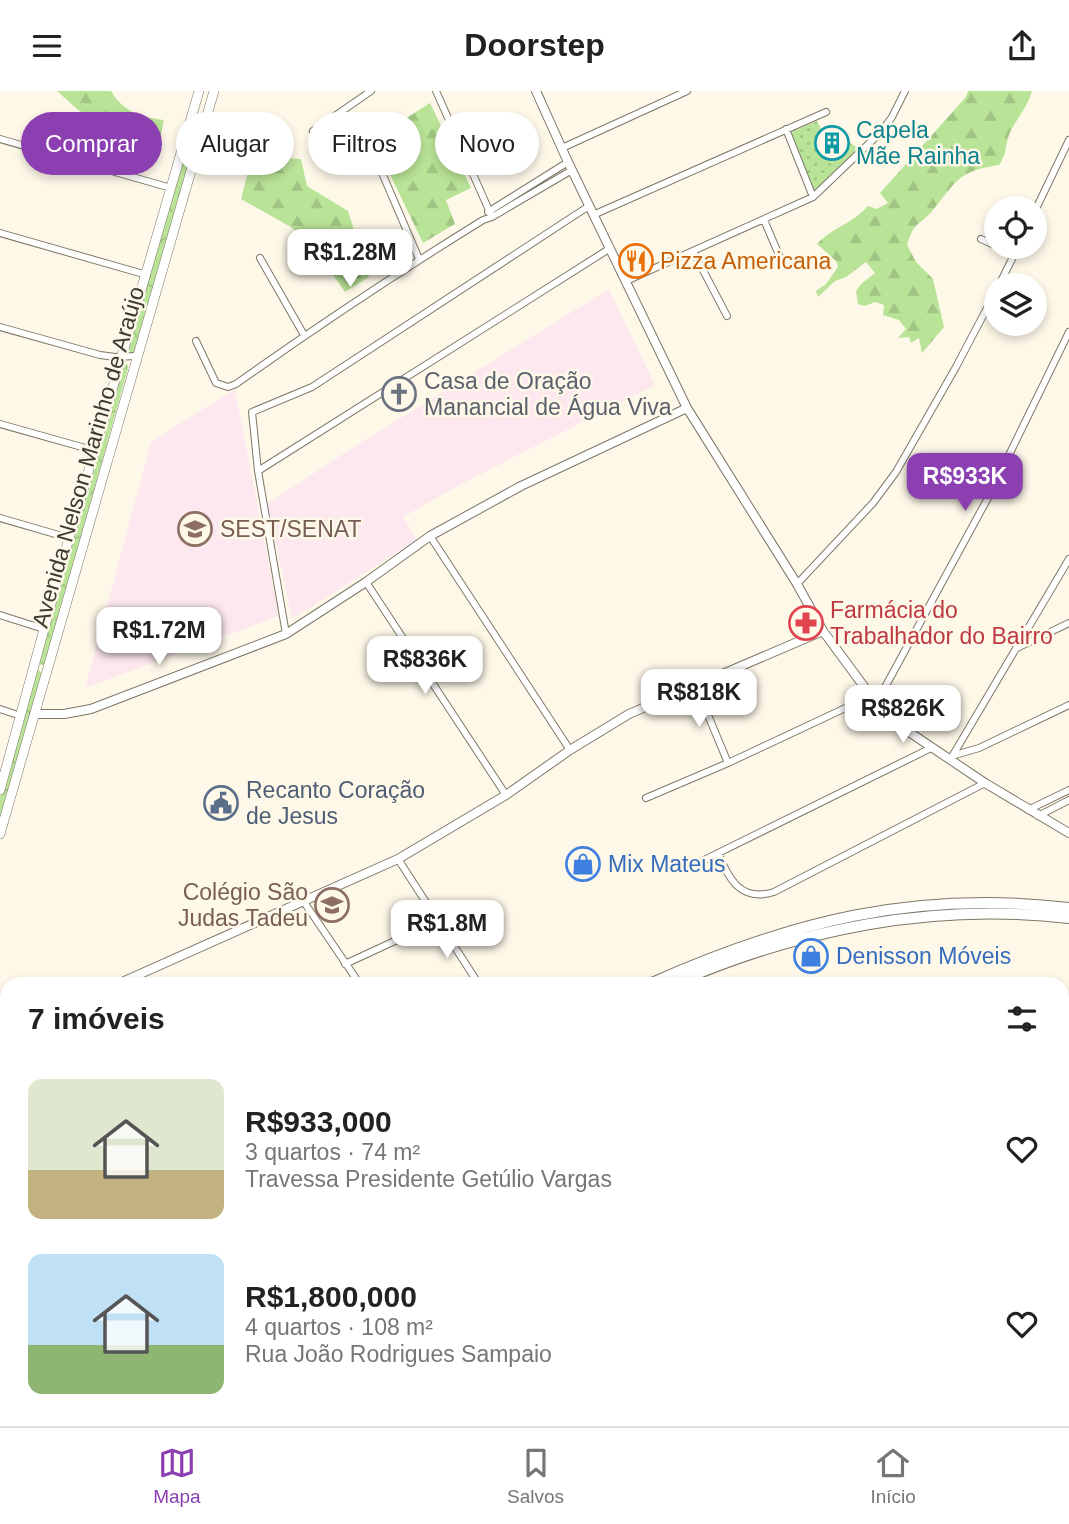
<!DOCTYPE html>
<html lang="pt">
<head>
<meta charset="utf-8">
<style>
	:root { --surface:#fff; --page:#f6f6f6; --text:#222; --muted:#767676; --line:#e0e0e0; --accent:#8c3fb1 }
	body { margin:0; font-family:Helvetica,sans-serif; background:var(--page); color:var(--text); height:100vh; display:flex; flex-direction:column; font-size:26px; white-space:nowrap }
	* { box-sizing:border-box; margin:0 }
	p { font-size:23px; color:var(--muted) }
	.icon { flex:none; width:38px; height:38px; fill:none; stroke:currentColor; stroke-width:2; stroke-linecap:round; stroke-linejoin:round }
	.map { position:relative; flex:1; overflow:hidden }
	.sheet { position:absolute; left:0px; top:886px; width:1069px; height:450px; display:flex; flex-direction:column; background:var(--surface); border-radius:21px 21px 0 0; box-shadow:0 4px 10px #0003 }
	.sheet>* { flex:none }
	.guide { position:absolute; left:21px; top:21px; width:700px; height:63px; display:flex; gap:14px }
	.buttons { position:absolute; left:984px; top:105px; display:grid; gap:14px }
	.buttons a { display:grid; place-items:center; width:63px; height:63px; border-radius:50%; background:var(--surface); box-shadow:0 4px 10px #0003; font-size:35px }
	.price { position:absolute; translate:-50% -60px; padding:0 16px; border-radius:14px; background:#fff; color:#222; font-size:23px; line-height:46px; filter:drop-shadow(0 2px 4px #0008) }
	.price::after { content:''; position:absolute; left:50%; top:42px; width:21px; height:16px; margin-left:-10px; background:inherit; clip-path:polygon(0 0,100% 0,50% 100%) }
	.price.on { background:var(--accent); color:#fff }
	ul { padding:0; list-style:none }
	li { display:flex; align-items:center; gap:21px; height:175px; padding:0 28px }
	li span { display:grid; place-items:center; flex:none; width:196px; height:140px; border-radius:14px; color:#555 }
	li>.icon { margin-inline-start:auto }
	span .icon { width:84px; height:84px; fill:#fffc; stroke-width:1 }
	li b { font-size:30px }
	h2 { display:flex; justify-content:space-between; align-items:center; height:84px; padding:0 28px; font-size:30px }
	.tag { padding:0 24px; border-radius:32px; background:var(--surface); box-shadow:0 4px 10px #0003; font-size:24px; line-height:63px }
	.tag.on { background:var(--accent); color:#fff }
	header { display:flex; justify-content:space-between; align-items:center; height:91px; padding:0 28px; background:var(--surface); font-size:32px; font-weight:800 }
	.tab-bar { display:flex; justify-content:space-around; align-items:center; height:98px; border-top:2px solid var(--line); background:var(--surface); font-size:19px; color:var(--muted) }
	.tab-bar a { display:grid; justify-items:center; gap:4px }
	.tab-bar .on { color:var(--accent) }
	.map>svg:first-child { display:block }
	.education { fill:#fde8ef }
	.grass { fill:url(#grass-dots) }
	.forest { fill:url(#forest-firs) }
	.park { fill:url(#park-crowns) }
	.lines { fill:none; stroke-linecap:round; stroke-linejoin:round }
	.minor-casing { stroke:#7e7767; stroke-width:8 }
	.tertiary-casing { stroke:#7e7767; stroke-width:10 }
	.secondary-casing { stroke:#7e7767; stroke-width:10 }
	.primary-casing { stroke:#7e7767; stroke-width:12 }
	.minor { stroke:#fff; stroke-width:6 }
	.tertiary { stroke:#fff; stroke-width:8 }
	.secondary { stroke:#fff; stroke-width:9 }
	.primary { stroke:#fff; stroke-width:10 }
	.labels { text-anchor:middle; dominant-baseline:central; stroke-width:5; stroke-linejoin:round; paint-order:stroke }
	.culture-label { font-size:23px; fill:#0d838f; stroke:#fef8e9; text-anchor:start }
	.food-label { font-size:23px; fill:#c56008; stroke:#fef8e9; text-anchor:start }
	.worship-label { font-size:23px; fill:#5b616d; stroke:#fef8e9; text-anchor:start }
	.street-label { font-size:23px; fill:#3e3b34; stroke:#fef8e9 }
	.education-label { font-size:23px; fill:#785e54; stroke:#fef8e9; text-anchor:start }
	.health-label { font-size:23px; fill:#be3a42; stroke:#fef8e9; text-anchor:start }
	.service-label { font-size:23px; fill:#4e5e75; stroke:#fef8e9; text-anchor:start }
	.shop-label { font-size:23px; fill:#366cbe; stroke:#fef8e9; text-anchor:start }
</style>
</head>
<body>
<header><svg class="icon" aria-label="menu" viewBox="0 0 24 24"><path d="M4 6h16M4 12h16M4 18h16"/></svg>Doorstep<svg class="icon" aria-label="share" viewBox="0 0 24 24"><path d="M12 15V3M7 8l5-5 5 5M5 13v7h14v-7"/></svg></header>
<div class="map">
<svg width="1069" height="1335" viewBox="0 0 1069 1335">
	<defs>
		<pattern id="grass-dots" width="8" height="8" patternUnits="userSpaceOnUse" patternTransform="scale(1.75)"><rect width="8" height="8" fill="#b9e397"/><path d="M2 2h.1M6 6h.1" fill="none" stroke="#a0c483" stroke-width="1.8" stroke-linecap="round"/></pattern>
		<pattern id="forest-firs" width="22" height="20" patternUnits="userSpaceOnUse" patternTransform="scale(1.75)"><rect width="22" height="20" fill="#b9e397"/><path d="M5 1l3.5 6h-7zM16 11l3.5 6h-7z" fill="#a0c483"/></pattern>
		<pattern id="park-crowns" width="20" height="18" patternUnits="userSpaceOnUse" patternTransform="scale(1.75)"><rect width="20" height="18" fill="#b9e397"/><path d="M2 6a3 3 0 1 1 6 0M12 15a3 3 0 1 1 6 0" fill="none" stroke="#a0c483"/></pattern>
	</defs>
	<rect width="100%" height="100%" fill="#fef8e9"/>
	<path class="education" d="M 609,198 L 655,294 L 465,391 L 403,426 L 417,449 L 292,528 L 267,413 L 357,354 Z
		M 235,298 L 279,525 L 85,597 L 151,351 Z"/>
	<path class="grass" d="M 817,30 L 831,57 L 841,46 L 858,57 L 815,101 L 791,41 Z"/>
	<path class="forest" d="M 57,0 L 111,0 C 123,21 141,26 164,29 L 160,47 L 143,70 L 118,61 L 107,38 L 77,18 Z
		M 968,0 L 1032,0 C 1027,19 1012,32 1008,47 C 1005,58 1006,64 999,74 C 959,80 957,89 933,119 C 919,136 915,128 907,154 L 916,171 L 933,188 L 944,236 L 922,262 L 919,247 L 911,252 L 909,246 L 898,247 L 906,238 L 899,229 L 883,224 L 884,214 L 875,211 L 865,215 L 858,213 L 856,200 L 861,193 L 875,182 L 866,171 L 846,186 L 835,190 L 818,206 L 816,200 L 826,193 L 838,176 L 836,170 L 817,153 C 833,136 852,133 868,115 L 877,118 L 888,112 L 880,102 L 966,6 Z
		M 430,12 L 471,97 L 446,109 L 455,133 L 423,152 L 373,48 Z
		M 257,37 L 286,67 L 301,68 L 307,95 L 348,120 L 369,186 L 345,201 L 309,150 L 289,135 L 241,108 L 256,50 Z
		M 1069,1205 L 1069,1335 L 861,1335 L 867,1328 L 1062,1328 L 1062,1207 Z
		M 521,1328 L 728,1328 L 730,1335 L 517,1335 Z"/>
	<path class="park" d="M 197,24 L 201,26 L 201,28 L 134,261 L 131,262 L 128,258 Z
		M 124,272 L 127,273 L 128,277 L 46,571 L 43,574 L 39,573 L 38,571 Z
		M 39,579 L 42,583 L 0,733 L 0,705 L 36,581 Z"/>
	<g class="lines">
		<g class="minor-casing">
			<path id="minor" d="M 436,0 L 492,126
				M 358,26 L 419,168
				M 786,38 L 813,106
				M 313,40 L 371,0
				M 0,48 L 171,97
				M 562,57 L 687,0
				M 488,121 L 568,71
				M 1034,122 L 1069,49
				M 593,124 L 826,21
				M 764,129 L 782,171
				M 0,142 L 147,184
				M 981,148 L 996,155
				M 998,156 L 1014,163
				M 693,160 L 727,225
				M 260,167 L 304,244
				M 626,190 L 813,106 L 881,41 L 892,26 L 905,0
				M 999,194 L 1018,156
				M 0,236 L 100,264 L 115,266 L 136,265
				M 196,250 L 216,292 L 228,296 L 236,293 C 316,236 399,181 483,129 L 492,126 L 572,79
				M 0,333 L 96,360
				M 258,380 L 609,158
				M 0,427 L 69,447
				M 430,445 L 570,659
				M 366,491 L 506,704
				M 797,493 L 873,412 L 896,381 L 956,276 L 996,200
				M 0,524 L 44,538
				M 286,543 L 258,380 L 252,321 L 312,296 L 589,115
				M 1017,557 L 1069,532
				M 695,593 L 728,672
				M 877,611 L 989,405 L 1069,241
				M 0,618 L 21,625
				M 955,664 L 979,657 L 1069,614
				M 950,669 L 1069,468
				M 646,707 L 728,672 L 871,605
				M 1028,719 L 1069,699
				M 1038,725 L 1069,709
				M 718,762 C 729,789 741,811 774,801 L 985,692
				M 398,768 L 478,892
				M 690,776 L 931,657
				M 304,811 L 359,892
				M 345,873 L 438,830
				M 1062,1194 L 1069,1193
				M 131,1328 L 131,1335
				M 206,1328 L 211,1335
				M 240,1335 L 256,1328
				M 810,1335 L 812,1328"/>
		</g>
		<g class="tertiary-casing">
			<path id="tertiary" d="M 536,0 L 568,71 L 687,317 L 797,493 L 823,540 L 871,605 L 912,643 L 985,692 L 1069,742
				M 34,623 L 64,623 L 91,618 L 286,543 L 366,491 L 430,445 L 521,395 L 687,317
				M 120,892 L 398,768 L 506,704 L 570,659 L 629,623 L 823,540
				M 0,946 L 7,943"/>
		</g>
		<g class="secondary-casing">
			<path id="secondary" d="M 0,699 L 69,447 L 199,0
				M 0,743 L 214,0"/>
		</g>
		<g class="primary-casing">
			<path id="primary" d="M 652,892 C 792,830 915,799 1069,817
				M 675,892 C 799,838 934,811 1069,827
				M 0,1117 L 7,1117"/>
		</g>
		<use href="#minor" class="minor"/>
		<use href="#tertiary" class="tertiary"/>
		<use href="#secondary" class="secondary"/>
		<use href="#primary" class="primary"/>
	</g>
	<defs>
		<g id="building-ring" transform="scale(1.75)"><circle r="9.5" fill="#fef8e9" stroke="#0f9aa8" stroke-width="1.5"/><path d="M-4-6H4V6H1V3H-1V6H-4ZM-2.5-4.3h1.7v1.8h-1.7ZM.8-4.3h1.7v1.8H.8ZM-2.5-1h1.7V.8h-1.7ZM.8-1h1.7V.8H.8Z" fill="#0f9aa8"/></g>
		<g id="restaurant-ring" transform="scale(1.75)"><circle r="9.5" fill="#fef8e9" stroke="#e8710a" stroke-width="1.5"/><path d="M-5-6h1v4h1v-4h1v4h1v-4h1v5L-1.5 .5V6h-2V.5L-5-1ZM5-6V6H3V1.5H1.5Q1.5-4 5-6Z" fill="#e8710a"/></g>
		<g id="church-ring" transform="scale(1.75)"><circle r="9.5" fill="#fef8e9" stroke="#6b7280" stroke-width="1.5"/><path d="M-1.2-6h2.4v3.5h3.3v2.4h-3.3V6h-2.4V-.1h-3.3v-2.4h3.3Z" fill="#6b7280"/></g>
		<g id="university-ring" transform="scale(1.75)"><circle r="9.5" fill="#fef8e9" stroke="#8d6e63" stroke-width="1.5"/><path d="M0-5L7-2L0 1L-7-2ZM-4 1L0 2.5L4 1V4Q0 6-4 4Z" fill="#8d6e63"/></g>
		<g id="pharmacy-ring" transform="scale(1.75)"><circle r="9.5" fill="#fef8e9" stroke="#e0444e" stroke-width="1.5"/><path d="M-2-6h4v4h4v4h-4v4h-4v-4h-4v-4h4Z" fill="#e0444e"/></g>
		<g id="civic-ring" transform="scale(1.75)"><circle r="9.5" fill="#fef8e9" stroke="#5c6f8a" stroke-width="1.5"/><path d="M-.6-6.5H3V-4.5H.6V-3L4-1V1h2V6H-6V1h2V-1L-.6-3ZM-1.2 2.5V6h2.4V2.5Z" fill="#5c6f8a"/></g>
		<g id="shop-ring" transform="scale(1.75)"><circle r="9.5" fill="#fef8e9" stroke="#3f7fe0" stroke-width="1.5"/><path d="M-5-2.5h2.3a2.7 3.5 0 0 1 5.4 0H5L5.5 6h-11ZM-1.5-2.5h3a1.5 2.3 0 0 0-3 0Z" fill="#3f7fe0"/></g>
		<g id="school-ring" transform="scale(1.75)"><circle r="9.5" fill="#fef8e9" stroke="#8d6e63" stroke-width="1.5"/><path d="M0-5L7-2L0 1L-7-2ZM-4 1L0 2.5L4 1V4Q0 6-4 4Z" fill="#8d6e63"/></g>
	</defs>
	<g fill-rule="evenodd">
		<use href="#building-ring" x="832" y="52"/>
		<use href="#restaurant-ring" x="636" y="170"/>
		<use href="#church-ring" x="399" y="303"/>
		<use href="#university-ring" x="195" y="438"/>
		<use href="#pharmacy-ring" x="806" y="532"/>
		<use href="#civic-ring" x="221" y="712"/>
		<use href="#shop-ring" x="583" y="773"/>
		<use href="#school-ring" x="332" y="814"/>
		<use href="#shop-ring" x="811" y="865"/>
	</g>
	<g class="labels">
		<g class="culture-label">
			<text x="856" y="39">Capela<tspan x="856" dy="26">Mãe Rainha</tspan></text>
		</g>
		<g class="food-label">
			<text x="660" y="170">Pizza Americana</text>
		</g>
		<g class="worship-label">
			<text x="424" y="290">Casa de Oração<tspan x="424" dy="26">Manancial de Água Viva</tspan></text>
		</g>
		<g class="street-label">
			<text transform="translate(88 366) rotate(-74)">Avenida Nelson Marinho de Araújo</text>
		</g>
		<g class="education-label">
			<text x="220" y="438">SEST/SENAT</text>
			<text x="308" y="801" text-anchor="end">Colégio São<tspan x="308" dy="26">Judas Tadeu</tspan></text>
		</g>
		<g class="health-label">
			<text x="830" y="519">Farmácia do<tspan x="830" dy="26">Trabalhador do Bairro</tspan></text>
		</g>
		<g class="service-label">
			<text x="246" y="699">Recanto Coração<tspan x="246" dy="26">de Jesus</tspan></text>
		</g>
		<g class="shop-label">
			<text x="608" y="773">Mix Mateus</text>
			<text x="836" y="865">Denisson Móveis</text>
		</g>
	</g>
</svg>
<div class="buttons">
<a><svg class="icon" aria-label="locate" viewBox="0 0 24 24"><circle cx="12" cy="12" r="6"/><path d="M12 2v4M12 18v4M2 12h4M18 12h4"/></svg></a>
<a><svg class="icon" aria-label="layers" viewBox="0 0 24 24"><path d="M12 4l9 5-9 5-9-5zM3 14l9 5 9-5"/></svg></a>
</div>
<b class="price" style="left:350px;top:198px">R$1.28M</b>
<b class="price on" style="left:965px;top:422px">R$933K</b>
<b class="price" style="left:159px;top:576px">R$1.72M</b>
<b class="price" style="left:425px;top:605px">R$836K</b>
<b class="price" style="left:699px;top:638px">R$818K</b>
<b class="price" style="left:903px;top:654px">R$826K</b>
<b class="price" style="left:447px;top:869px">R$1.8M</b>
<div class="guide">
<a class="tag on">Comprar</a>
<a class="tag">Alugar</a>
<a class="tag">Filtros</a>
<a class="tag">Novo</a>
</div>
<section class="sheet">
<h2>7 imóveis<svg class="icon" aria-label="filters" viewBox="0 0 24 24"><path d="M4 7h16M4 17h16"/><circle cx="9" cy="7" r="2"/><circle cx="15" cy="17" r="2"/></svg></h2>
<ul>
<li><span style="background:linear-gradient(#dfe7d0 65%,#c2b280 0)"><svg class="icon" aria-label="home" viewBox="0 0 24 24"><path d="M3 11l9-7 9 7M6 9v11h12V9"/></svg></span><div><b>R$933,000</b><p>3 quartos · 74 m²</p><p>Travessa Presidente Getúlio Vargas</p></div><svg class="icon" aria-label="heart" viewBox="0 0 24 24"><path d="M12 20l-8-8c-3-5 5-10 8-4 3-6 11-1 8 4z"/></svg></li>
<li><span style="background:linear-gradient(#bfe0f5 65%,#8fb573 0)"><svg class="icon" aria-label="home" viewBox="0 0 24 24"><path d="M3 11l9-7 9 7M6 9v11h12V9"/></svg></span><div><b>R$1,800,000</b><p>4 quartos · 108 m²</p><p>Rua João Rodrigues Sampaio</p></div><svg class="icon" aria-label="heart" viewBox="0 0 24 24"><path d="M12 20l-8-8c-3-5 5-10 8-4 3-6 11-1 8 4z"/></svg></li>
</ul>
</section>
</div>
<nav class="tab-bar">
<a class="on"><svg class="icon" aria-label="map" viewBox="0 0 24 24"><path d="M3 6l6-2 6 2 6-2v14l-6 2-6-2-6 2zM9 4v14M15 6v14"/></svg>Mapa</a>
<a><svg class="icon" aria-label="saved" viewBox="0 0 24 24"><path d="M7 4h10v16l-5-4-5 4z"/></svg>Salvos</a>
<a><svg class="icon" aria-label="home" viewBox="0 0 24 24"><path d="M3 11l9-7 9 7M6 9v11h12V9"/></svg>Início</a>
</nav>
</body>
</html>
